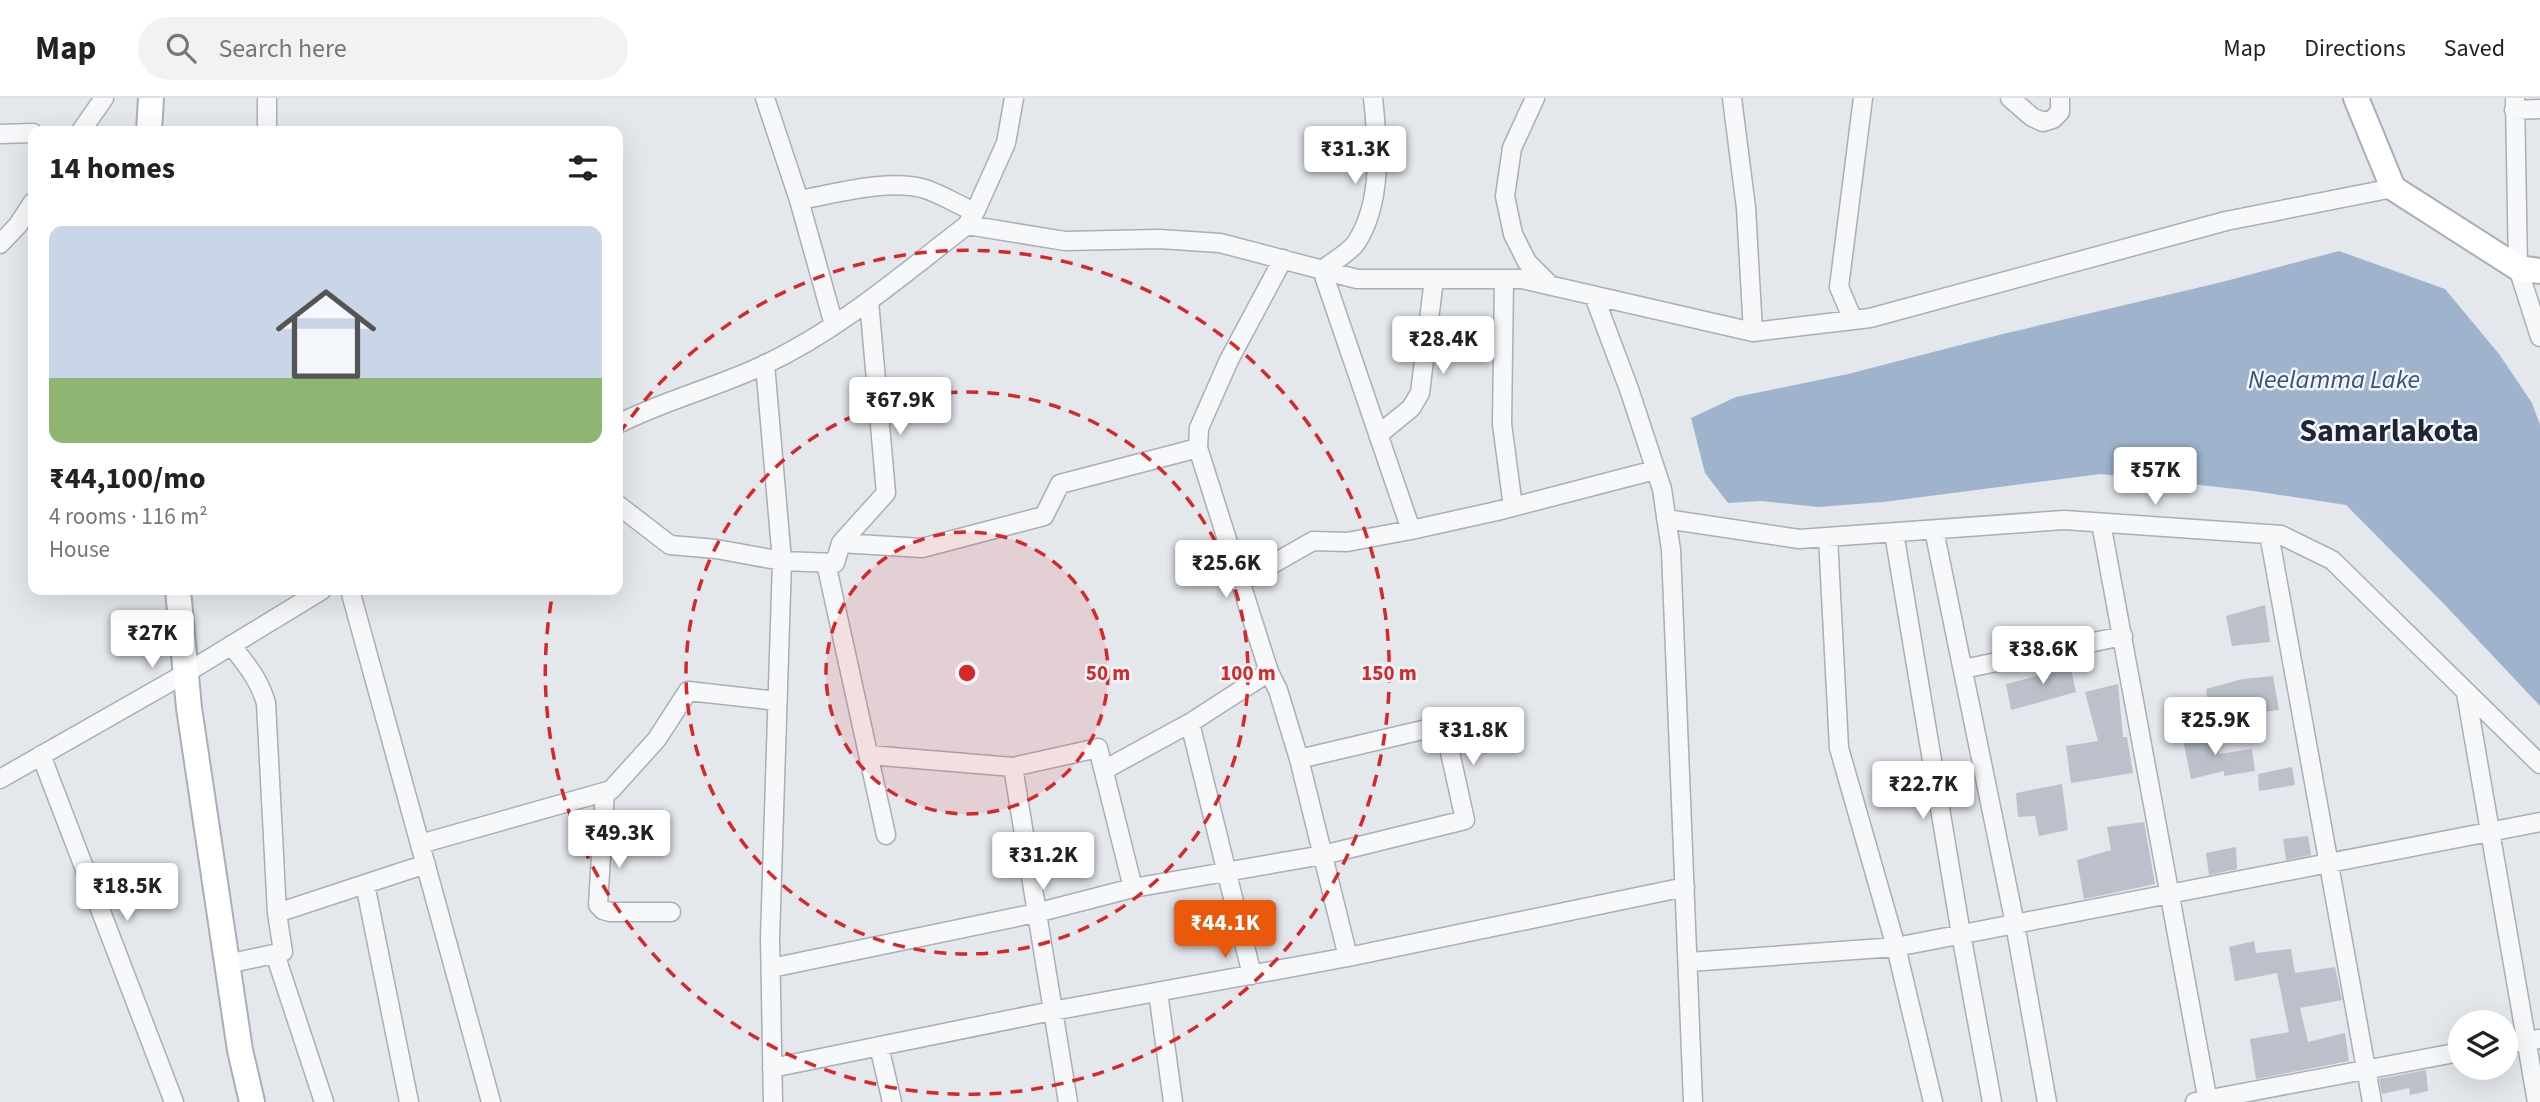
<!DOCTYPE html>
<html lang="en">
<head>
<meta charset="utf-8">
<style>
	:root { --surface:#fff; --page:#f2f2f2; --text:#222; --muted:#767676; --line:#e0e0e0; --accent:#ea580c }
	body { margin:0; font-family:"Source Sans 3",sans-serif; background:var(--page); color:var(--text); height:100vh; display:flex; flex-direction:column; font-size:26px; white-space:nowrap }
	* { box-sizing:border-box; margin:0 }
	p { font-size:23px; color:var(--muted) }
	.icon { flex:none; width:38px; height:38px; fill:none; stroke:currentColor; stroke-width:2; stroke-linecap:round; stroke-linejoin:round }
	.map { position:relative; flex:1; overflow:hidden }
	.side { position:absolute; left:28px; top:28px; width:595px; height:469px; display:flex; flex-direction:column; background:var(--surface); border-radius:14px; box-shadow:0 7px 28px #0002 }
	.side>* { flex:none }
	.fabs { position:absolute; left:2448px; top:912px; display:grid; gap:14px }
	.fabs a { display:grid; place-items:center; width:70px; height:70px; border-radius:50%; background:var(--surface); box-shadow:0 7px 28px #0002; font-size:35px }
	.price { position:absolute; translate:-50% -60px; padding:0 16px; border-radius:7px; background:#fff; color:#222; font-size:23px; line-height:46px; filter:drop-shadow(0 2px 4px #0008) }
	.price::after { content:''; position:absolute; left:50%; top:42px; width:21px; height:16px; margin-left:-10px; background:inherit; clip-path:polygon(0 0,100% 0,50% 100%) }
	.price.active { background:var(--accent); color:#fff }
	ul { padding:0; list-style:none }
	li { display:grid; align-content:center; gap:14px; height:371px; padding:0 21px }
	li+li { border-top:2px solid var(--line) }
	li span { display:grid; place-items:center; height:217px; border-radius:14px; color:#555 }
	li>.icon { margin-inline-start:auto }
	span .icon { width:126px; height:126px; fill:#fffc; stroke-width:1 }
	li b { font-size:30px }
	h2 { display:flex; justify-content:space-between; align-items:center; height:84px; padding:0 21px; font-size:30px }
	header { display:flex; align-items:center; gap:42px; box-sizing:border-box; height:98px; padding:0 35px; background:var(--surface); border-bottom:2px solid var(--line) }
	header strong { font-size:33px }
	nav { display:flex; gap:38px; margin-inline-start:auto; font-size:24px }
	.search { width:490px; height:63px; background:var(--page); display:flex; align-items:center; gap:18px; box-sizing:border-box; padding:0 24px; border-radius:38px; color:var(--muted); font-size:26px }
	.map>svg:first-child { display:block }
	.water { fill:#9fb4cc }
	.building { fill:#bbc0ca }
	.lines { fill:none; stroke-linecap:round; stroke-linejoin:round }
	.street-casing { stroke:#a9aeb7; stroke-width:21 }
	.secondary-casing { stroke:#a9aeb7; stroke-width:28 }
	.street { stroke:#f7f8fa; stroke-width:18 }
	.secondary { stroke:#fff; stroke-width:24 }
	.ring { fill:none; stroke:#d62828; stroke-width:3.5; stroke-dasharray:12 9 }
	.labels { text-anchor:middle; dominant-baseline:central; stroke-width:5; stroke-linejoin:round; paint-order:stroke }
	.water-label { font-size:26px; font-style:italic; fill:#34527a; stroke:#f4f6f9 }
	.district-label { font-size:32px; font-weight:bold; fill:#1d2536; stroke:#f4f6f9 }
	.centre { fill:#d62828; stroke:#f4f6f9; stroke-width:3.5 }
	.ring-label { font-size:21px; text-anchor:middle; font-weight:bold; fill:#d62828; stroke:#f4f6f9; stroke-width:5; stroke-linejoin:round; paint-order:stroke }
</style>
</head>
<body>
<header>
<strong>Map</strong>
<div class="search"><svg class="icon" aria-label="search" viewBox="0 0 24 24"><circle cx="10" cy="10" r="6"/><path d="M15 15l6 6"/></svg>Search here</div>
<nav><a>Map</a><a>Directions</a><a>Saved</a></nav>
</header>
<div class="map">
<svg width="2540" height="1004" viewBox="0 0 2540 1004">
	<rect width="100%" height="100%" fill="#e4e7ec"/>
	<path class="water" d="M 2339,153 L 2445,191 L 2499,256 L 2532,305 L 2540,327 L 2540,608 L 2445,507 L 2346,407 L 2254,393 L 2101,376 L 1883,404 L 1818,409 L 1761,403 L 1728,405 L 1705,375 L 1691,320 L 1736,299 L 1848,276 L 2003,236 L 2222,184 Z"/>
	<path class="building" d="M 2265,507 L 2270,544 L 2232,548 L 2226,518 Z
		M 2069,561 L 2076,594 L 2011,612 L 2006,586 L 2044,576 L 2042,566 Z
		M 2273,578 L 2279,612 L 2210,620 L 2206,591 L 2243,581 Z
		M 2118,586 L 2123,639 L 2127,639 L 2133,675 L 2071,685 L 2066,648 L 2098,643 L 2085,594 Z
		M 2218,631 L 2219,656 L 2252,651 L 2255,673 L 2224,678 L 2224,673 L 2191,681 L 2183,642 Z
		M 2292,669 L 2295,687 L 2259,693 L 2258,676 Z
		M 2062,686 L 2068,732 L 2039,738 L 2035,718 L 2018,719 L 2016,695 Z
		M 2144,724 L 2155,786 L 2084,801 L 2077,762 L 2111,752 L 2107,729 Z
		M 2308,738 L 2311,757 L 2286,762 L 2283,741 Z
		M 2236,749 L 2237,771 L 2209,777 L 2206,755 Z
		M 2254,843 L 2256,855 L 2291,851 L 2295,875 L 2335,869 L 2342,902 L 2300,910 L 2308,944 L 2345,935 L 2349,963 L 2256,981 L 2250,941 L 2289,934 L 2277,875 L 2235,883 L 2229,849 Z
		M 2426,972 L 2428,993 L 2410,997 L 2409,990 L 2382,996 L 2379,981 Z"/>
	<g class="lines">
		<g class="street-casing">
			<path id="street" d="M 765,0 L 799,102 L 834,227
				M 1373,0 C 1378,46 1383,104 1356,145 C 1349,155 1332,164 1322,172 L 1411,432
				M 1535,0 L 1512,50 L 1505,98 L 1513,136 L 1527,164 L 1551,188
				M 1732,0 L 1746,110 L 1753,234
				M 2010,0 L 2032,19 L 2043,24 L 2053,21 L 2060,14 L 2060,0
				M 2515,0 L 2518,170 L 2540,239
				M 2514,12 L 2540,11
				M 81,33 L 104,0
				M 267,33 L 267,0
				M 0,36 L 33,35
				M 799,102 C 835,96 889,80 925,91 C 941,96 958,107 975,114
				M 967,127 L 1065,143 L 1159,141 L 1220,145 L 1357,181 L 1522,181 L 1753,234 L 1870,220 L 2226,123 L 2393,90
				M 0,146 L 18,127 L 33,104
				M 1283,161 L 1229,262 L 1199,330 L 1198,350 L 1269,574 L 1278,592 L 1299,661 L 1348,859
				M 1504,181 L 1502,326 L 1513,409
				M 1594,198 L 1629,291 L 1662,391 L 1671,452 L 1693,1004
				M 1853,222 L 1839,189 L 1863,0
				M 765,266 L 782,463 L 770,840 L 773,1004
				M 618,326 C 665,302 718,289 766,266 C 840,231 902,177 967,127 L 975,114 L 1006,45 L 1014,0
				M 1378,337 L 1411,310 L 1420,295 L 1434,181
				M 618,407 L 670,447 L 716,451 L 782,463 L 835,465 L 841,445 L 922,450 L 1044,418 L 1060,386 L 1198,350
				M 1666,421 L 1799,441 L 2064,422 L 2281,437 L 2332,462 L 2540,666
				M 2101,425 L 2208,1004
				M 1934,432 L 2015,826 L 2047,1004
				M 1894,435 L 1961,836 L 1992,1004
				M 2269,436 L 2372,1004
				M 1828,439 L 1839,650 L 1896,849 L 1933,1004
				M 841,445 L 886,395 L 869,203
				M 826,465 L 886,737
				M 1241,484 L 1313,443 L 1347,444 L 1411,432 L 1497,413 L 1655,372
				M 350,492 L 491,1004
				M 231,547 C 246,566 259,581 266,605 L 277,815
				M 1963,571 L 2123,538
				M 2466,595 L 2537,1004
				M 1190,625 L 1252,877
				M 41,657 L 174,1004
				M 869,657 L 1013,669
				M 1104,672 L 1190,625 L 1269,574
				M 0,681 L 186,575 L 322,492
				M 605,694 L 598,807 L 603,812 L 610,814 L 671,814
				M 420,746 L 611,692 L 657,641 L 688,593 L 777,603
				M 365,786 L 409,1004
				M 275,856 L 324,1004
				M 1689,864 L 1896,849 L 2540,724
				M 227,866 L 283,854 L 277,815 L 426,766
				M 771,870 L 1036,815 L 1133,790 L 1323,757 L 1465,722 L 1444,627 L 1299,661
				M 1158,894 L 1173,1004
				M 2506,946 L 2540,941
				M 879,948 L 892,1004
				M 772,970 L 1052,913 L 1348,859 L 1685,789
				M 1068,1004 L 1013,669 L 1098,650 L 1133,790
				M 2195,1004 L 2460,954"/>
		</g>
		<g class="secondary-casing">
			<path id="secondary" d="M 2356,0 L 2393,90 L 2518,170 L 2540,173
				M 149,33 L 151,0
				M 178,492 L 189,610 L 240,952 L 252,1004"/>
		</g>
		<use href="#street" class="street"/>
		<use href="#secondary" class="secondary"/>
	</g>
	<circle cx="967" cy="575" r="141" fill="#d62828" fill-opacity=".12"/>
	<g class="ring">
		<circle cx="967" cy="575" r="141"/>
		<circle cx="967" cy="575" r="281"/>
		<path d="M619 336A422 422 0 1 1 553 494"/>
	</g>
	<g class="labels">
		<g class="water-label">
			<text x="2334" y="281">Neelamma Lake</text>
		</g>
		<g class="district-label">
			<text x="2389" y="333">Samarlakota</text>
		</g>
	</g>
	<circle cx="967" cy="575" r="10" class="centre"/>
	<g class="ring-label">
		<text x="1108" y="582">50 m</text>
		<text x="1248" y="582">100 m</text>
		<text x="1389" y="582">150 m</text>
	</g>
</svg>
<div class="fabs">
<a><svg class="icon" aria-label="layers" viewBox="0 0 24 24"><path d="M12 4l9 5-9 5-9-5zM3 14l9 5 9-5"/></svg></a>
</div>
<b class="price" style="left:1355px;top:88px">₹31.3K</b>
<b class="price" style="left:1443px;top:278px">₹28.4K</b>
<b class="price" style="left:900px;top:339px">₹67.9K</b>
<b class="price" style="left:2155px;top:409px">₹57K</b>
<b class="price" style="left:1226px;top:502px">₹25.6K</b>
<b class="price" style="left:152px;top:572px">₹27K</b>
<b class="price" style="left:2043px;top:588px">₹38.6K</b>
<b class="price" style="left:2215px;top:659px">₹25.9K</b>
<b class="price" style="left:1473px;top:669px">₹31.8K</b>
<b class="price" style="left:1923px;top:723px">₹22.7K</b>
<b class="price" style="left:619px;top:772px">₹49.3K</b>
<b class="price" style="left:1043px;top:794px">₹31.2K</b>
<b class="price" style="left:127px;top:825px">₹18.5K</b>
<b class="price active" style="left:1225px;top:862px">₹44.1K</b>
<section class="side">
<h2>14 homes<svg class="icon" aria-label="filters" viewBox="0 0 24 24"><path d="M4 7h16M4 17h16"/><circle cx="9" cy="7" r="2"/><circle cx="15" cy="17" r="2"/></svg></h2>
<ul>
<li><span style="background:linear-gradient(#c9d6e8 70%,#8fb573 0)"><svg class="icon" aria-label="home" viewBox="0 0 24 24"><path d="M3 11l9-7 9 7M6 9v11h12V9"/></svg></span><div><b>₹44,100/mo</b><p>4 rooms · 116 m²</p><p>House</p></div></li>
</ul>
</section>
</div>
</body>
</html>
